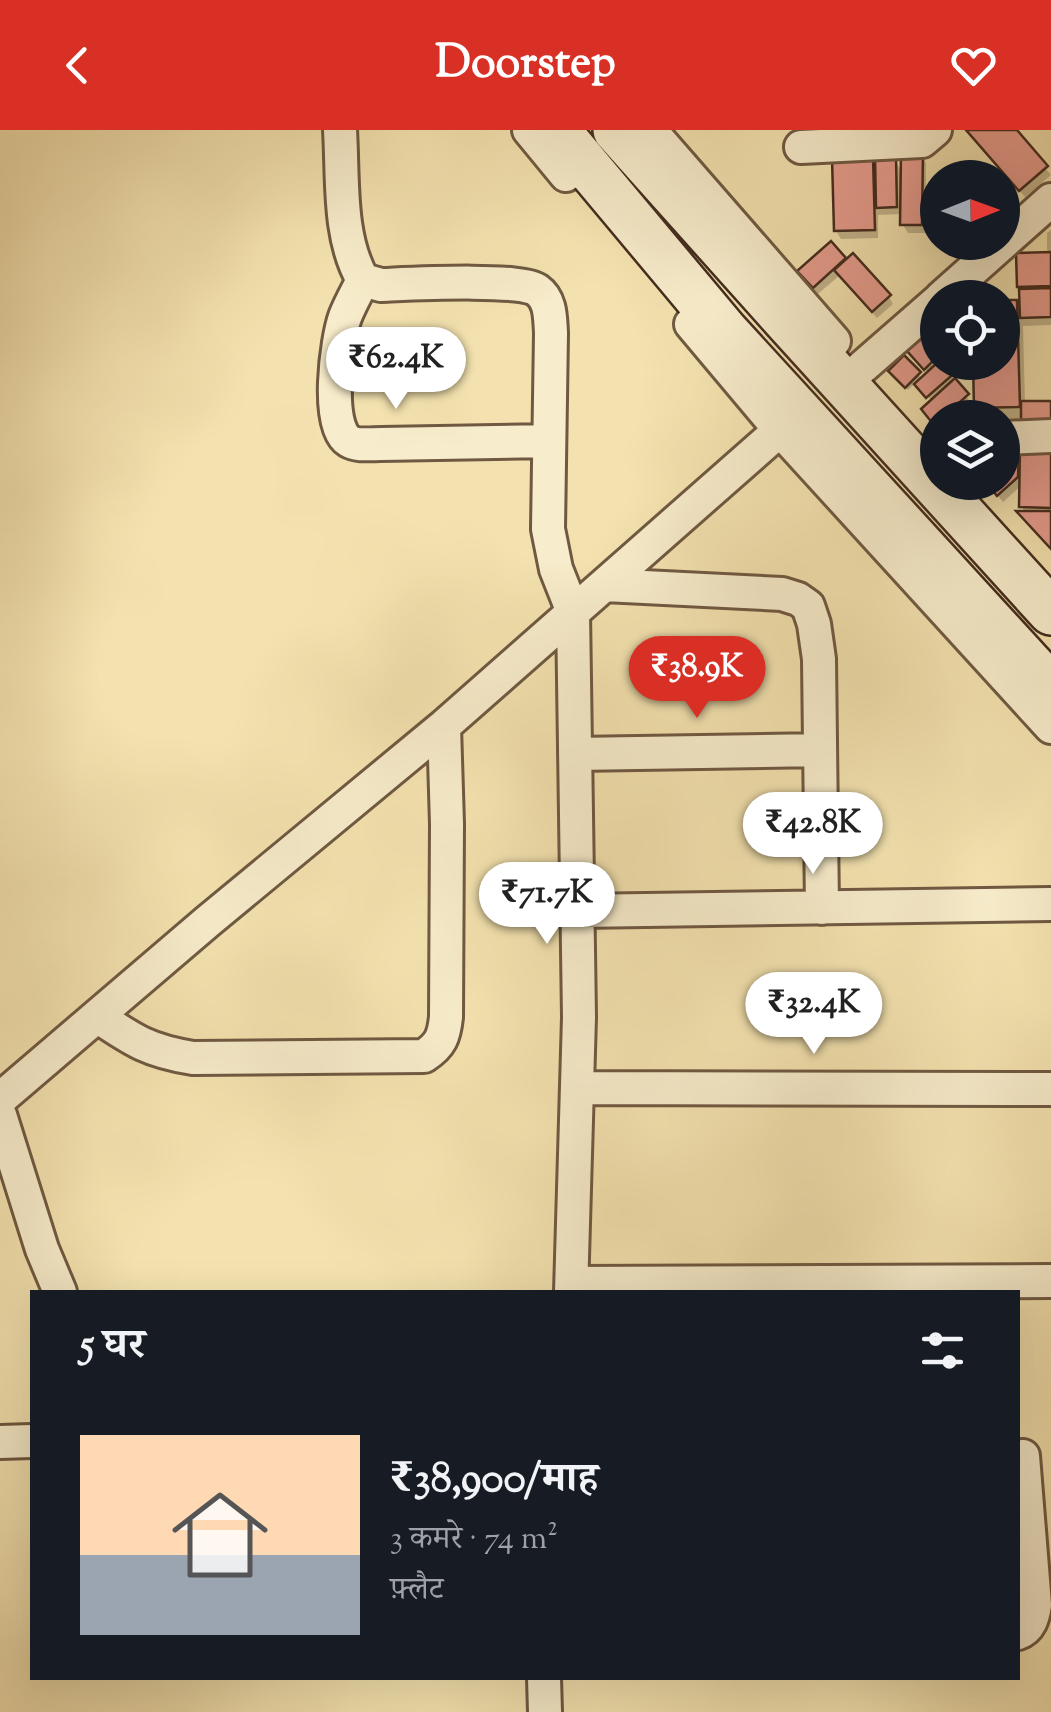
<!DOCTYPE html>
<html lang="hi">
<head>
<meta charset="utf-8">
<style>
	:root { --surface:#171b24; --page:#20242c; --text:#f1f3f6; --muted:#9ea1a6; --line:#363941; --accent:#d93025 }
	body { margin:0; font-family:"Sorts Mill Goudy","Noto Serif Devanagari",serif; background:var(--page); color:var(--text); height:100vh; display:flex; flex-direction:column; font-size:38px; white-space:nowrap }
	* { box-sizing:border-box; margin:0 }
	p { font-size:32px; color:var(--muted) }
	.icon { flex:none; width:55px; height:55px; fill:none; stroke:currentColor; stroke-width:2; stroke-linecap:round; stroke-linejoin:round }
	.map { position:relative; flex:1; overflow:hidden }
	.drawer { position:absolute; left:30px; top:1160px; width:990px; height:390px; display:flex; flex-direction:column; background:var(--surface); border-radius:0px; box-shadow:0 10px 40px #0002 }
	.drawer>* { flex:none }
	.needle { width:65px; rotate:89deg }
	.tools { position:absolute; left:920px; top:30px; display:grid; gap:20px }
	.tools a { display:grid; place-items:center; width:100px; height:100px; border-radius:50%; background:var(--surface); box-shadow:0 10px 40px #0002; font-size:50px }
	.price { position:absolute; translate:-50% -85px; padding:0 22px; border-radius:35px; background:#fff; color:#222; font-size:32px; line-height:65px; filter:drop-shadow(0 2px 5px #0008) }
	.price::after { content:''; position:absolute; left:50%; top:60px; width:30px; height:22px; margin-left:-15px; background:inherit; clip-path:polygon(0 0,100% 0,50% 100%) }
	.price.active { background:var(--accent); color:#fff }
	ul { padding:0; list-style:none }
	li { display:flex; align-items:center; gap:30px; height:250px; padding:0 50px }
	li+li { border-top:2px solid var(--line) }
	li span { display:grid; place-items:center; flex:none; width:280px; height:200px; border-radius:0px; color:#555 }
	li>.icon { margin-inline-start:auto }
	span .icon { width:120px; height:120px; fill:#fffc; stroke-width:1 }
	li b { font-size:42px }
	h2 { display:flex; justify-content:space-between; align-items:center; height:120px; padding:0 50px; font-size:42px }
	header { display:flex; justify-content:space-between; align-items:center; height:130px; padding:0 50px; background:var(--accent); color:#fff; font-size:45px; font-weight:700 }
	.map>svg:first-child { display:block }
	.shadow { fill:#0003 }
	.building { fill:#e69c8e; stroke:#432b1e; stroke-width:2.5 }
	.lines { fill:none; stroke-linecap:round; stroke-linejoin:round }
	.street-casing { stroke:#6f5942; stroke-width:38 }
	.secondary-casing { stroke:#432b1e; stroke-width:50 }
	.street { stroke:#f7eccb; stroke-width:32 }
	.secondary { stroke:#f7eccb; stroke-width:45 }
</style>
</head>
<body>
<header><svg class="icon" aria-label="back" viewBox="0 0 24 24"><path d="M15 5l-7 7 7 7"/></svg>Doorstep<svg class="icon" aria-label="heart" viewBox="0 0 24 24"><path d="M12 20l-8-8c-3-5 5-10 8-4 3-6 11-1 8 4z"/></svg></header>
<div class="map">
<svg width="1051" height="1582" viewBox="0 0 1051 1582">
	<rect width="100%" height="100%" fill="#f3e2af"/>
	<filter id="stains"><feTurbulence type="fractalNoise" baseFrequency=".002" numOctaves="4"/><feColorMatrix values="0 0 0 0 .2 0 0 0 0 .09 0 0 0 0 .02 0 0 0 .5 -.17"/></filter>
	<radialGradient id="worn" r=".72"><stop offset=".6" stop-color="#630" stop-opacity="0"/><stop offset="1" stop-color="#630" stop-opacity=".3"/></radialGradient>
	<path class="shadow" d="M 968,0 L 1013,0 L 1051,45 L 1025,67 Z
		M 922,25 L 926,33 L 926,103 L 908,103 L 903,95 L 903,84 L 878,85 L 878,108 L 841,109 L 836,101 L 872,29 L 878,40 L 895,30 L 903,44 Z
		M 1051,100 L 1051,195 L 1023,196 L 1025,273 L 1051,273 L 1023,289 L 983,288 L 977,278 L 1002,232 L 1016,172 L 1022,183 L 1019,126 L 1050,125 L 1047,119 L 1047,103 Z
		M 830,114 L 846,132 L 889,167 L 893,174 L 877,188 L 840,145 L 818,164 L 805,149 Z
		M 921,211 L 938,232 L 955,243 L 956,246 L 953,249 L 971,273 L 955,288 L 938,288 L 938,298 L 928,287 L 936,276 L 916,252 L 908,260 L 892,244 L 904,228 L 922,249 L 929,243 L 912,225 Z
		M 1051,320 L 1051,420 L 1026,393 L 1021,383 L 1025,383 L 1022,377 L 1022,355 L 1003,372 L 987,352 L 1002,352 L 1002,321 Z"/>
	<path class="building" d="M 966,0 L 1017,0 L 1048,36 L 1019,61 Z
		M 901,23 L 923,23 L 922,95 L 900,95 Z
		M 873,27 L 875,100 L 834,101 L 832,28 Z
		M 875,27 L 896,27 L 897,77 L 876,78 Z
		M 831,111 L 846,128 L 813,158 L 797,141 Z
		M 1051,122 L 1051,156 L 1017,157 L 1016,123 Z
		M 853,123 L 891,165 L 872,182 L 834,140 Z
		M 1051,158 L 1051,187 L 1020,188 L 1019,159 Z
		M 1002,170 L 1017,170 L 1020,277 L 974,278 L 973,232 L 1002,232 Z
		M 921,208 L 938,226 L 924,240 L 907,221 Z
		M 904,225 L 921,242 L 905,258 L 888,241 Z
		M 938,232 L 949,232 L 957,241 L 926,268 L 914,254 Z
		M 955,248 L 969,264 L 942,288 L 938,288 L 938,292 L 934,295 L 921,279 Z
		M 1021,271 L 1051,271 L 1051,304 L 1021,304 Z
		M 1020,316 L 1051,317 L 1051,378 L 1019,377 Z
		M 1002,319 L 1019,320 L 1018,347 L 997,366 L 986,352 L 1002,352 Z
		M 1016,381 L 1051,381 L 1051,419 Z"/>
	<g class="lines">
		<g class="street-casing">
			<path id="street" d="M 340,0 C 343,49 338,107 363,150 L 381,155 C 408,154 521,148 537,160 C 551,170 550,188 551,203 L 548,399 L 556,439 L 573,482 L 579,887 L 571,1162
				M 529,0 L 566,45
				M 650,0 L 834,211
				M 801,17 L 922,11 L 935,0
				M 363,150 C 357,162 350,174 345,187 C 337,209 325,297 349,311 C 357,316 371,314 381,314 L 549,311
				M 941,168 L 1051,70
				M 691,194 L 780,300 L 1051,597
				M 859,240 L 938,171
				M 1002,308 L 1051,306
				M 604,455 L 782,464 L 798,469 L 808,476 L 814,494 L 819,529 L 822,778
				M 575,624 L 820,620
				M 578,781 L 1051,774
				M 97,886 C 134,911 149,921 193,928 L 424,926 C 441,915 444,906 446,887 L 447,694 L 444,596
				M 577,958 L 1051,959
				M 0,969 L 207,792 L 444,596 L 780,300
				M 0,985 L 42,1119 L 60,1162
				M 572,1153 L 1051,1151
				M 0,1312 L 32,1311
				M 1018,1503 C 1030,1499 1033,1487 1035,1475 L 1023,1326
				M 544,1548 L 545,1582"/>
		</g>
		<g class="secondary-casing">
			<path id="secondary" d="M 557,0 L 725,201 L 1051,557
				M 616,0 L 785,189 L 1051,482"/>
		</g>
		<use href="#street" class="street"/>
		<use href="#secondary" class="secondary"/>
	</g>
	<rect width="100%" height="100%" filter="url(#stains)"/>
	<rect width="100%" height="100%" fill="url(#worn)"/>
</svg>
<div class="tools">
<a><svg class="needle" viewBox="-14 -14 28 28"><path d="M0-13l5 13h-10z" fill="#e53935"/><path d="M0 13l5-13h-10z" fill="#9ea1a6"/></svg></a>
<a><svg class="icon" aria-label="locate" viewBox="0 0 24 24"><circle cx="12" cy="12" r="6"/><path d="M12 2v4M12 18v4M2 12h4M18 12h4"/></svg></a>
<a><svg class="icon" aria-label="layers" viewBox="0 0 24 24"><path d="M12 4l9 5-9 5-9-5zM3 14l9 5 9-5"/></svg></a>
</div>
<b class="price" style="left:396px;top:282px">₹62.4K</b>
<b class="price active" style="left:697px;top:591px">₹38.9K</b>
<b class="price" style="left:813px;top:747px">₹42.8K</b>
<b class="price" style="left:547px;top:817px">₹71.7K</b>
<b class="price" style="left:814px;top:927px">₹32.4K</b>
<section class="drawer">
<h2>5 घर<svg class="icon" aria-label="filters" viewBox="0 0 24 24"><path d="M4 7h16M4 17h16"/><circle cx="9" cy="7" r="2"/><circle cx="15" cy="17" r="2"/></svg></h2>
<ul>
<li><span style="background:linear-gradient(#ffd9b3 60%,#9aa5b1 0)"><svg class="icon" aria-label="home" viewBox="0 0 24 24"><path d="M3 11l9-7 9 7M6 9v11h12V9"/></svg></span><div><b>₹38,900/माह</b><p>3 कमरे · 74 m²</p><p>फ़्लैट</p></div></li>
</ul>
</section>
</div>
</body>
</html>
